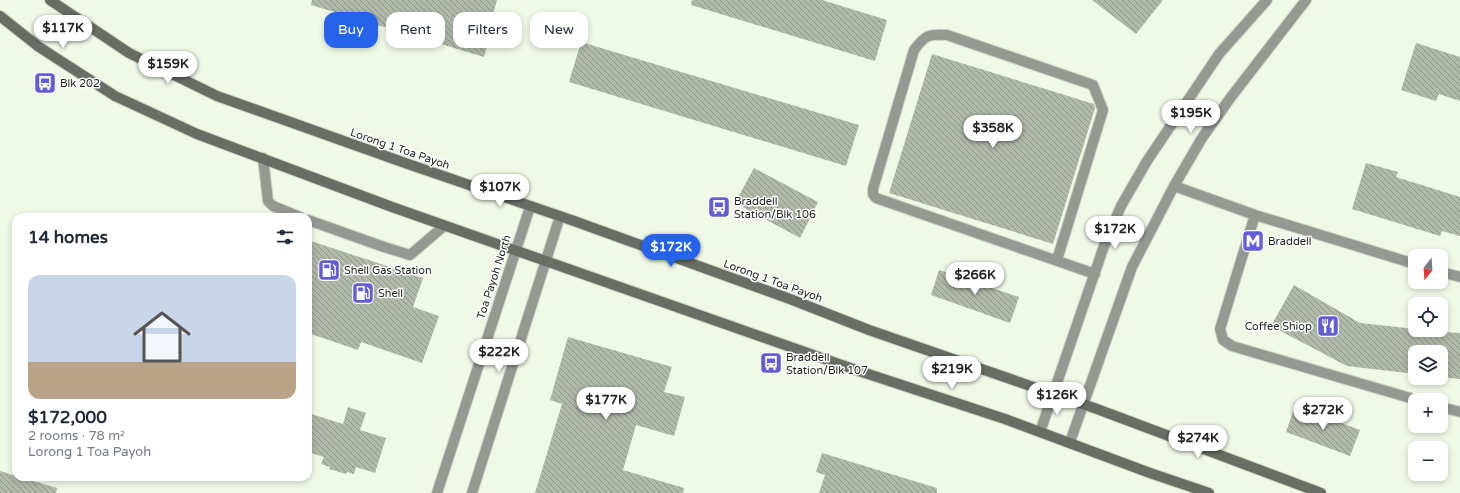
<!DOCTYPE html>
<html lang="en">
<head>
<meta charset="utf-8">
<style>
	:root { --surface:#fff; --page:#f2f2f3; --text:#1f2937; --muted:#747a83; --line:#e0e1e3; --accent:#2563eb }
	body { margin:0; font-family:"Varela Round",sans-serif; background:var(--page); color:var(--text); height:100vh; display:flex; flex-direction:column; font-size:15px; white-space:nowrap }
	* { box-sizing:border-box; margin:0 }
	p { font-size:13px; color:var(--muted) }
	.icon { flex:none; width:22px; height:22px; fill:none; stroke:currentColor; stroke-width:2; stroke-linecap:round; stroke-linejoin:round }
	.map { position:relative; flex:1; overflow:hidden }
	.details { position:absolute; left:12px; top:213px; width:300px; height:268px; display:flex; flex-direction:column; background:var(--surface); border-radius:12px; box-shadow:0 2px 6px #0003 }
	.details>* { flex:none }
	.hud { position:absolute; left:324px; top:12px; width:380px; height:36px; display:flex; gap:8px }
	.needle { width:26px; rotate:197deg }
	.controls { position:absolute; left:1408px; top:249px; display:grid; gap:8px }
	.controls a { display:grid; place-items:center; width:40px; height:40px; border-radius:8px; background:var(--surface); box-shadow:0 2px 6px #0003; font-size:20px }
	.price { position:absolute; translate:-50% -34px; padding:0 9px; border-radius:14px; background:#fff; color:#222; font-size:13px; line-height:26px; filter:drop-shadow(0 1px 2px #0008) }
	.price::after { content:''; position:absolute; left:50%; top:24px; width:12px; height:9px; margin-left:-6px; background:inherit; clip-path:polygon(0 0,100% 0,50% 100%) }
	.price.selected { background:var(--accent); color:#fff }
	ul { padding:0; list-style:none }
	li { display:grid; align-content:center; gap:8px; height:212px; padding:0 16px }
	li+li { border-top:1px solid var(--line) }
	li span { display:grid; place-items:center; height:124px; border-radius:12px; color:#555 }
	li>.icon { margin-inline-start:auto }
	span .icon { width:72px; height:72px; fill:#fffc; stroke-width:1 }
	li b { font-size:17px }
	h2 { display:flex; justify-content:space-between; align-items:center; height:48px; padding:0 16px; font-size:17px }
	.chip { padding:0 14px; border-radius:12px; background:var(--surface); box-shadow:0 2px 6px #0003; font-size:14px; line-height:36px }
	.chip.selected { background:var(--accent); color:#fff }
	.map>svg:first-child { display:block }
	.building { fill:url(#building-back-hatch) }
	.lines { fill:none; stroke-linecap:round; stroke-linejoin:round }
	.service-casing { stroke:#cdd6c5; stroke-width:12 }
	.minor-casing { stroke:#cdd6c5; stroke-width:12 }
	.tertiary-casing { stroke:#cdd6c5; stroke-width:12 }
	.secondary-casing { stroke:#cdd6c5; stroke-width:12 }
	.service { stroke:#959992; stroke-width:10 }
	.minor { stroke:#959992; stroke-width:10 }
	.tertiary { stroke:#959992; stroke-width:10 }
	.secondary { stroke:#686e63; stroke-width:10 }
	.labels { text-anchor:middle; dominant-baseline:central; stroke-width:3; stroke-linejoin:round; paint-order:stroke }
	.poi-label { font-size:11px; fill:#1c2019; stroke:#fff; text-anchor:start }
	.street-label { font-size:11px; fill:#1c2019; stroke:#fff }
</style>
</head>
<body>
<div class="map">
<svg width="1460" height="493" viewBox="0 0 1460 493">
	<defs>
		<pattern id="building-back-hatch" width="6" height="6" patternUnits="userSpaceOnUse"><rect width="6" height="6" fill="#b1baa9"/><path d="M-1 5l2 2M0 0l6 6M5-1l2 2" fill="none" stroke="#8f9789"/></pattern>
	</defs>
	<rect width="100%" height="100%" fill="#eff9e6"/>
	<path class="building" d="M 312,0 L 497,0 L 492,18 L 495,19 L 484,57 L 311,5 Z
		M 692,0 L 822,0 L 887,20 L 875,61 L 691,5 Z
		M 1092,0 L 1163,0 L 1136,34 Z
		M 581,42 L 859,125 L 846,166 L 569,82 Z
		M 1416,43 L 1460,57 L 1460,101 L 1439,94 L 1436,101 L 1401,90 Z
		M 932,54 L 1094,104 L 1095,108 L 1053,244 L 889,193 Z
		M 1366,163 L 1398,172 L 1396,177 L 1460,197 L 1460,236 L 1442,231 L 1440,236 L 1352,209 Z
		M 754,168 L 818,202 L 800,238 L 735,203 Z
		M 308,240 L 423,278 L 413,307 L 439,316 L 422,363 L 361,342 L 358,350 L 308,333 Z
		M 939,270 L 1019,297 L 1010,323 L 931,295 Z
		M 1294,285 L 1360,323 L 1415,329 L 1415,330 L 1460,333 L 1460,379 L 1441,377 L 1441,352 L 1415,352 L 1415,374 L 1347,366 L 1271,326 Z
		M 568,337 L 672,367 L 664,392 L 685,397 L 674,436 L 636,425 L 623,470 L 684,488 L 683,493 L 535,493 L 562,404 L 550,400 Z
		M 1295,406 L 1360,430 L 1350,456 L 1286,432 Z
		M 348,407 L 366,413 L 360,430 L 386,438 L 375,473 L 356,467 L 354,474 L 347,472 L 346,474 L 329,469 L 330,467 L 321,464 L 324,457 L 308,452 L 308,413 L 343,424 Z
		M 822,453 L 937,488 L 937,493 L 819,493 L 825,475 L 816,472 Z
		M 0,471 L 16,476 L 16,477 L 20,477 L 57,488 L 56,493 L 0,493 Z"/>
	<g class="lines">
		<g class="service-casing">
			<path id="service" d="M 263,158 L 268,201 L 273,206 L 300,217
				M 1174,186 L 1255,215 L 1415,264
				M 1255,215 L 1220,329 L 1223,340 L 1232,346 L 1417,400
				M 308,220 L 384,247 L 410,255 L 444,226
				M 1057,260 L 1103,110 L 1093,85 L 947,35 C 929,34 925,35 914,50 L 873,189 L 873,194 L 876,198 L 1095,274
				M 1441,272 L 1460,277
				M 1441,407 L 1460,412"/>
		</g>
		<g class="minor-casing">
			<path id="minor" d="M 437,493 L 530,207
				M 472,493 L 560,216"/>
		</g>
		<g class="tertiary-casing">
			<path id="tertiary" d="M 1040,432 L 1104,246 L 1121,206 L 1147,161 L 1219,54 L 1267,0
				M 1070,442 L 1132,267 L 1174,186 L 1202,138 L 1231,97 L 1306,0"/>
		</g>
		<g class="secondary-casing">
			<path id="secondary" d="M 50,0 L 129,53 L 217,96 L 408,164 L 574,221 L 790,299 L 869,330 L 1097,409 L 1321,493
				M 0,16 L 39,47 L 115,96 L 197,134 L 392,207 L 856,370 L 1005,419 L 1150,473 L 1209,493"/>
		</g>
		<use href="#service" class="service"/>
		<use href="#minor" class="minor"/>
		<use href="#tertiary" class="tertiary"/>
		<use href="#secondary" class="secondary"/>
	</g>
	<defs>
		<g id="bus-square" transform="scale(1.15)"><rect x="-9" y="-9" width="18" height="18" rx="4" fill="#635dd6" stroke="#fff"/><path d="M-5-6H5V4H4V6H2V4H-2V6H-4V4H-5ZM-3.5-4V0h7V-4ZM-3.5 1.2v1.5H-2V1.2ZM2 1.2v1.5H3.5V1.2Z" fill="#fff"/></g>
		<g id="metro-square" transform="scale(1.15)"><rect x="-9" y="-9" width="18" height="18" rx="4" fill="#635dd6" stroke="#fff"/><path d="M-5.5 5V-5H-3L0 0L3-5H5.5V5H3V-.5L0 4L-3-.5V5Z" fill="#fff"/></g>
		<g id="fuel-square" transform="scale(1.15)"><rect x="-9" y="-9" width="18" height="18" rx="4" fill="#635dd6" stroke="#fff"/><path d="M-5.5-6h7V0h2V4h1.3V-2.5L3-4.5l.8-.8L6-3V5H2.5V1h-1V6h-7ZM-4.2-4.7v3.2H.2V-4.7Z" fill="#fff"/></g>
		<g id="restaurant-square" transform="scale(1.15)"><rect x="-9" y="-9" width="18" height="18" rx="4" fill="#635dd6" stroke="#fff"/><path d="M-5-6h1v4h1v-4h1v4h1v-4h1v5L-1.5 .5V6h-2V.5L-5-1ZM5-6V6H3V1.5H1.5Q1.5-4 5-6Z" fill="#fff"/></g>
	</defs>
	<g fill-rule="evenodd">
		<use href="#bus-square" x="45" y="83"/>
		<use href="#bus-square" x="719" y="207"/>
		<use href="#metro-square" x="1253" y="241"/>
		<use href="#fuel-square" x="329" y="270"/>
		<use href="#fuel-square" x="363" y="293"/>
		<use href="#restaurant-square" x="1328" y="326"/>
		<use href="#bus-square" x="771" y="363"/>
	</g>
	<g class="labels">
		<g class="poi-label">
			<text x="60" y="83">Blk 202</text>
			<text x="734" y="201">Braddell<tspan x="734" dy="13">Station/Blk 106</tspan></text>
			<text x="1268" y="241">Braddell</text>
			<text x="344" y="270">Shell Gas Station</text>
			<text x="378" y="293">Shell</text>
			<text x="1312" y="326" text-anchor="end">Coffee Shiop</text>
			<text x="786" y="357">Braddell<tspan x="786" dy="13">Station/Blk 107</tspan></text>
		</g>
		<g class="street-label">
			<text transform="translate(400 149) rotate(19)">Lorong 1 Toa Payoh</text>
			<text transform="translate(494 277) rotate(-72)">Toa Payoh North</text>
			<text transform="translate(773 281) rotate(20)">Lorong 1 Toa Payoh</text>
		</g>
	</g>
</svg>
<div class="controls">
<a><svg class="needle" viewBox="-14 -14 28 28"><path d="M0-13l5 13h-10z" fill="#e53935"/><path d="M0 13l5-13h-10z" fill="#747a83"/></svg></a>
<a><svg class="icon" aria-label="locate" viewBox="0 0 24 24"><circle cx="12" cy="12" r="6"/><path d="M12 2v4M12 18v4M2 12h4M18 12h4"/></svg></a>
<a><svg class="icon" aria-label="layers" viewBox="0 0 24 24"><path d="M12 4l9 5-9 5-9-5zM3 14l9 5 9-5"/></svg></a>
<a>+</a>
<a>−</a>
</div>
<b class="price" style="left:63px;top:49px">$117K</b>
<b class="price" style="left:168px;top:85px">$159K</b>
<b class="price" style="left:1191px;top:134px">$195K</b>
<b class="price" style="left:993px;top:149px">$358K</b>
<b class="price" style="left:500px;top:208px">$107K</b>
<b class="price" style="left:1115px;top:250px">$172K</b>
<b class="price selected" style="left:671px;top:268px">$172K</b>
<b class="price" style="left:975px;top:296px">$266K</b>
<b class="price" style="left:499px;top:373px">$222K</b>
<b class="price" style="left:952px;top:390px">$219K</b>
<b class="price" style="left:1057px;top:416px">$126K</b>
<b class="price" style="left:606px;top:421px">$177K</b>
<b class="price" style="left:1323px;top:431px">$272K</b>
<b class="price" style="left:1198px;top:459px">$274K</b>
<div class="hud">
<a class="chip selected">Buy</a>
<a class="chip">Rent</a>
<a class="chip">Filters</a>
<a class="chip">New</a>
</div>
<section class="details">
<h2>14 homes<svg class="icon" aria-label="filters" viewBox="0 0 24 24"><path d="M4 7h16M4 17h16"/><circle cx="9" cy="7" r="2"/><circle cx="15" cy="17" r="2"/></svg></h2>
<ul>
<li><span style="background:linear-gradient(#c9d6e8 70%,#b9a48a 0)"><svg class="icon" aria-label="home" viewBox="0 0 24 24"><path d="M3 11l9-7 9 7M6 9v11h12V9"/></svg></span><div><b>$172,000</b><p>2 rooms · 78 m²</p><p>Lorong 1 Toa Payoh</p></div></li>
</ul>
</section>
</div>
</body>
</html>
